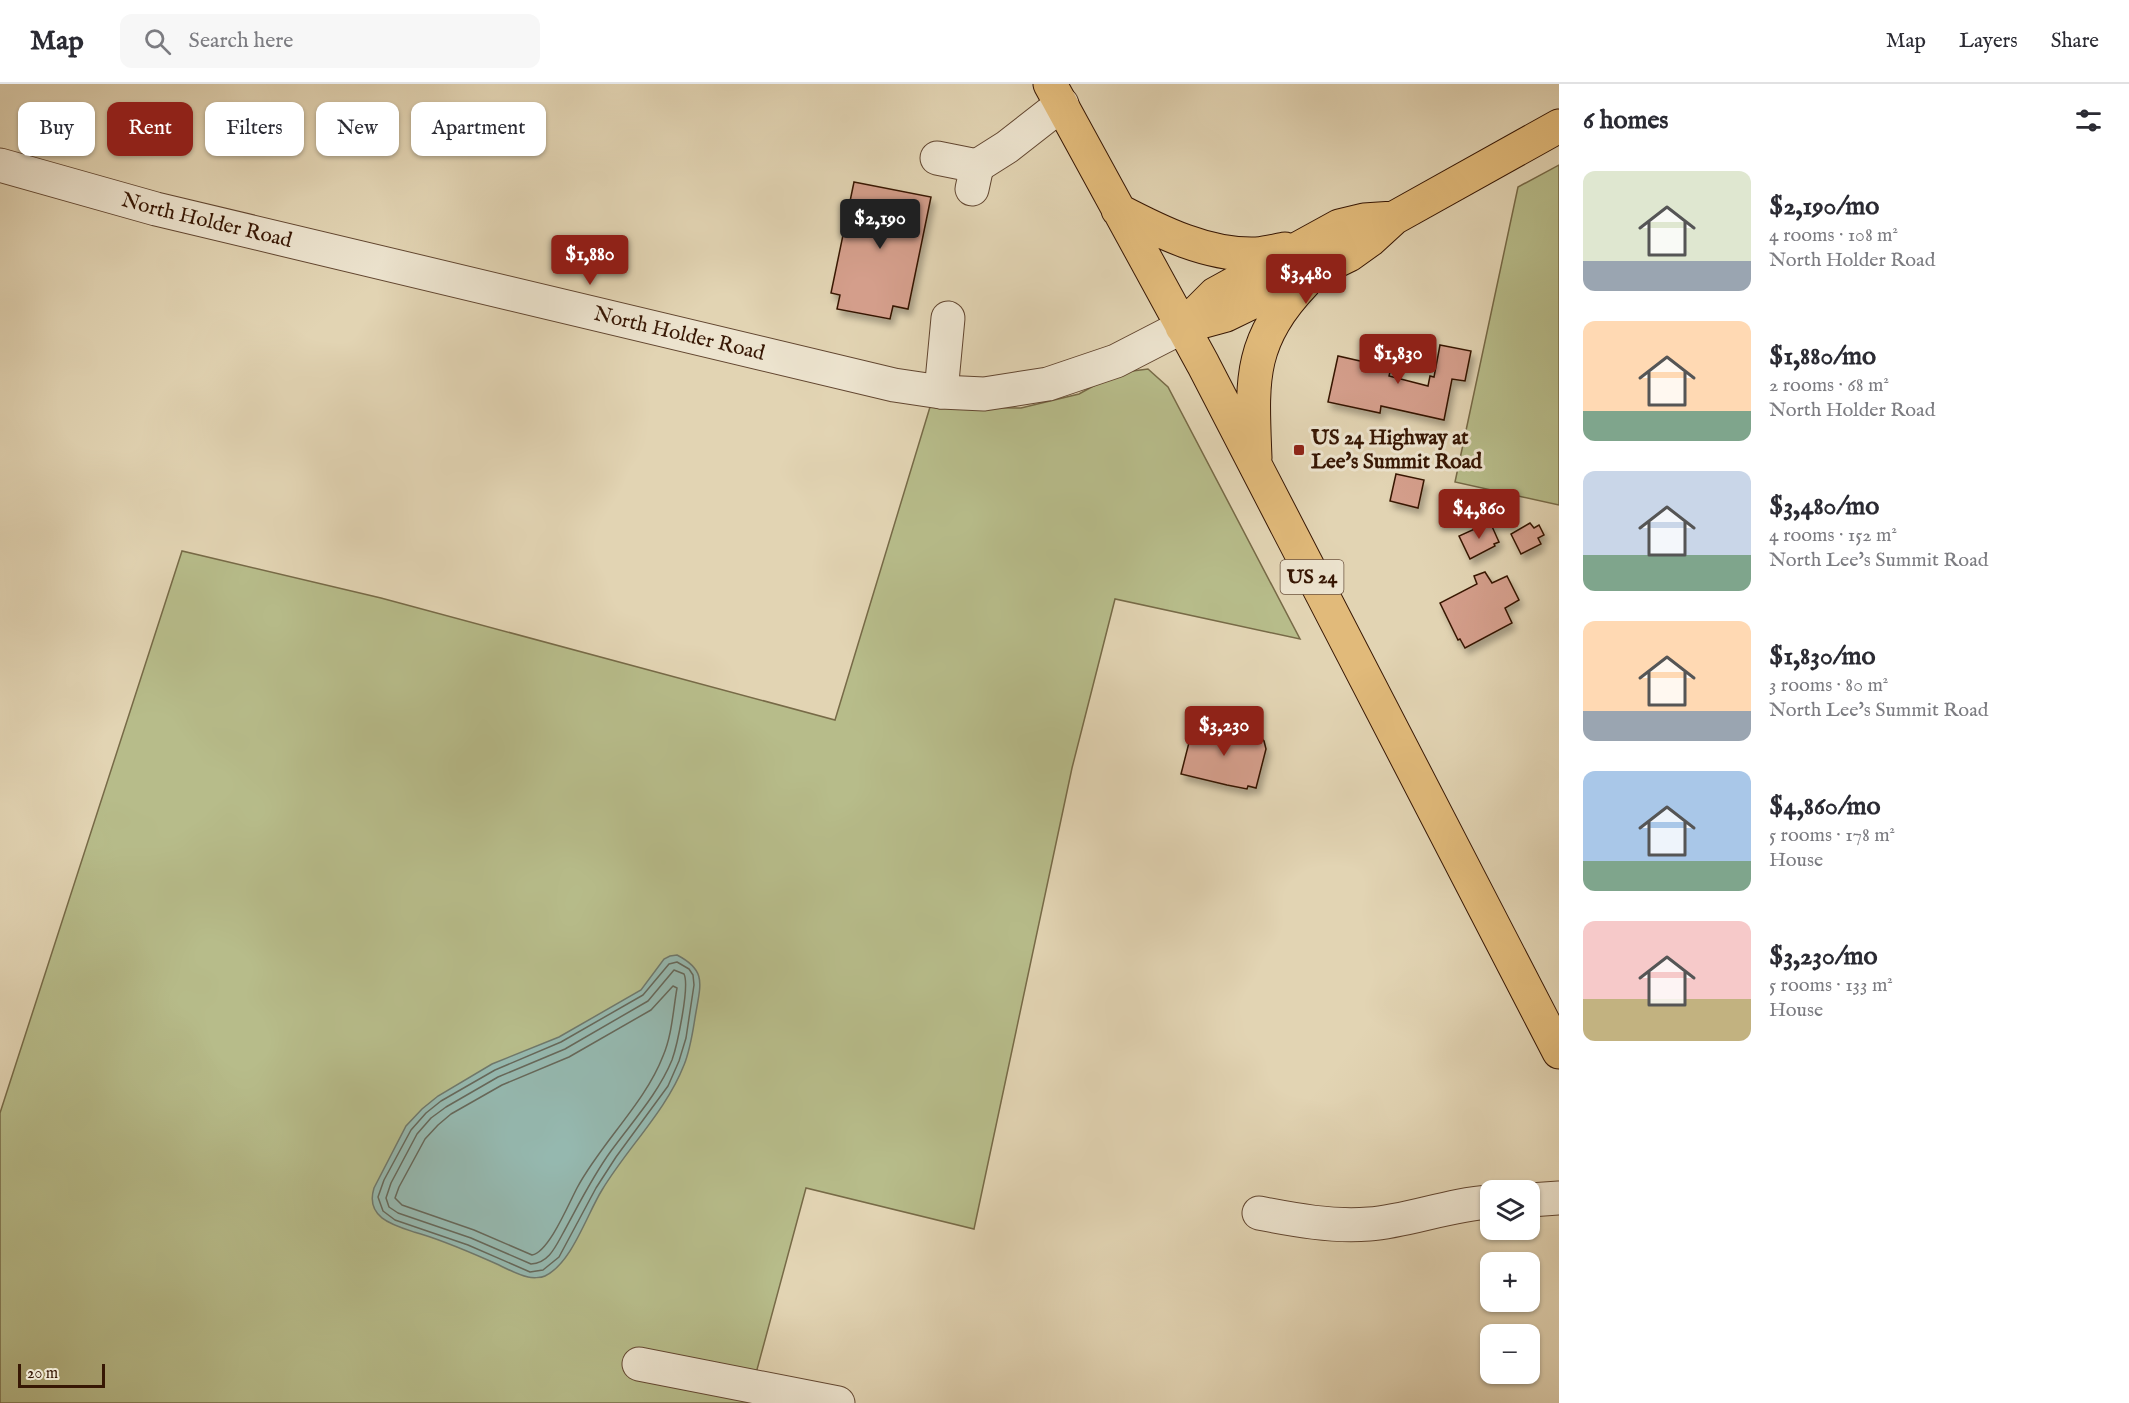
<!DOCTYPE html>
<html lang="en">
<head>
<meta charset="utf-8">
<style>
	:root { --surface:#fff; --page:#f7f7f7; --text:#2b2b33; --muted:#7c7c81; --line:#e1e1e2; --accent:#8f2418 }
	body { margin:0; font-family:"IM FELL English",serif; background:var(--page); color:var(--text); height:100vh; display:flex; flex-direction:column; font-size:22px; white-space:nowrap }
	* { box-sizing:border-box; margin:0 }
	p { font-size:20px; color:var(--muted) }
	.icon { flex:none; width:33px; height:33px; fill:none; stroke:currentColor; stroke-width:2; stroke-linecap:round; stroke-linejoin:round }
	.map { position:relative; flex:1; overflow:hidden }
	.details { display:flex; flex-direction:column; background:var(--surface); width:570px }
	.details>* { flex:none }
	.top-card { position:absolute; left:18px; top:18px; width:570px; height:54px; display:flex; gap:12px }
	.fabs { position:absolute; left:1480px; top:1096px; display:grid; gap:12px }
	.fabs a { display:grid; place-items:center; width:60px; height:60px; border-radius:12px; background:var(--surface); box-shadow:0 2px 4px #0004; font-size:30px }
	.scale { position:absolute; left:18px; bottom:15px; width:87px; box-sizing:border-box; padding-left:6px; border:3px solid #371704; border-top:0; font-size:16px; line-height:21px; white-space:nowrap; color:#371704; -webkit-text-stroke:4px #ece3ce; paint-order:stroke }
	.price { position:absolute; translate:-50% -51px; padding:0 14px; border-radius:6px; background:var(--accent); color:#fff; font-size:20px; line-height:39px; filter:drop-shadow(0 2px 3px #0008) }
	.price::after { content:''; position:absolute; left:50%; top:36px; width:18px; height:14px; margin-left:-9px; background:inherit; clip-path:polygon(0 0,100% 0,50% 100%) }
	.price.current { background:#222; color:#fff }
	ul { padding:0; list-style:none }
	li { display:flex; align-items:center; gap:18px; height:150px; padding:0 24px }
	li span { display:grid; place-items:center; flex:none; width:168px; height:120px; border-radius:12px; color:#555 }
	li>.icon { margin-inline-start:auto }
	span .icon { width:72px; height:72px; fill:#fffc; stroke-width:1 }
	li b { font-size:26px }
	h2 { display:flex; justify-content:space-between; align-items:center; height:72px; padding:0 24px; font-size:26px }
	.tag { padding:0 21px; border-radius:12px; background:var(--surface); box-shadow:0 2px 4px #0004; font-size:21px; line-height:54px }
	.tag.current { background:var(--accent); color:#fff }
	header { display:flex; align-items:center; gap:36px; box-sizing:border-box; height:84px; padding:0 30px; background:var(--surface); border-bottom:2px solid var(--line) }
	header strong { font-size:28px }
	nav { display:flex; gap:33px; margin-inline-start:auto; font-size:21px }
	.search { width:420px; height:54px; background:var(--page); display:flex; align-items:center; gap:15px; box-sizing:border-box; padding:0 21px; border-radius:12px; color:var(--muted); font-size:22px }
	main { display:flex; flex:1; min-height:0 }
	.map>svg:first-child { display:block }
	.green { fill:#b7bc8a; stroke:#776a47; stroke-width:1.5 }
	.water { fill:#95b8af; stroke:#6f786b; stroke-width:1.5 }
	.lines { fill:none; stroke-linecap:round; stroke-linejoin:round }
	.shore { stroke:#66685a; stroke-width:1.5 }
	.building { fill:#d49e8b; stroke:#371704; stroke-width:1.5; filter:url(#shadow) }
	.minor-casing { stroke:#624630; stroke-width:35 }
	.major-casing { stroke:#371704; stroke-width:35 }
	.minor { stroke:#ece3ce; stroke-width:33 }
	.major { stroke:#e1ba7a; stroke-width:33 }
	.poi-dot { fill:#8f2418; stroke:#ece3ce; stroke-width:2 }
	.labels { text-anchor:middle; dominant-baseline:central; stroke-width:6; stroke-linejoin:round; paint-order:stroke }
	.shield { fill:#ece3ce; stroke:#6d5441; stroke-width:1.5 }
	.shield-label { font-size:20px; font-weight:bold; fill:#371704 }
	.street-label { font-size:21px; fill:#371704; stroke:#ece3ce }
	.poi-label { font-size:21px; font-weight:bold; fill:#371704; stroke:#ece3ce; text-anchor:start }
</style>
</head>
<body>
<header>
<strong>Map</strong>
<div class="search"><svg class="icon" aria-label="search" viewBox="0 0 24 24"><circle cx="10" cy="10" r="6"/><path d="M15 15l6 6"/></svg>Search here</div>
<nav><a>Map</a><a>Layers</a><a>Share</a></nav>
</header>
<main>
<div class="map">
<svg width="1559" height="1319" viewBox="0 0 1559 1319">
	<defs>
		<filter id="shadow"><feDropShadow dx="3.5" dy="6" stdDeviation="3" flood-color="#0004"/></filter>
	</defs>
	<rect width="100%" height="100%" fill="#e2d4b3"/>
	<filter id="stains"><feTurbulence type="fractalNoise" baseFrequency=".00333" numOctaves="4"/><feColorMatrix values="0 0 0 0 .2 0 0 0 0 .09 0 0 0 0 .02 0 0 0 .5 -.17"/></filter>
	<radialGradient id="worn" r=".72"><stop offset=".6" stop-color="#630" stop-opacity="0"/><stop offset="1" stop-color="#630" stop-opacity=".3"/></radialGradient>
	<path class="green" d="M 1559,81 L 1559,421 L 1455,398 L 1518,103 Z
		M 1148,285 L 1168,303 L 1300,555 L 1115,515 L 1072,684 L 974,1145 L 806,1104 L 748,1319 L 0,1319 L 0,1029 L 182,467 L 381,514 L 835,636 L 930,323 L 1021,324 L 1079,310 L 1117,289 Z"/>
	<path class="water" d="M 677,871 C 706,886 701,899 696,928 C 693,945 691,964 684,981 C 666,1027 628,1063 602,1106 C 587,1130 572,1179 545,1192 C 541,1194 532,1194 528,1193 C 515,1190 502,1182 490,1177 C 465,1166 440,1155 414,1148 C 392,1141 365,1133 374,1104 L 406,1042 L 422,1025 L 438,1012 L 492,980 L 559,953 L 641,906 L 664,875 L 670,872 Z"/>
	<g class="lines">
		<path class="shore" d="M 677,878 L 689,885 L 693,891 L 694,901 L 686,954 L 679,977 L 668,1002 L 616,1073 L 596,1104 L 559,1173 L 543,1186 L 530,1188 L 468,1161 L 395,1136 L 383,1127 L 378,1113 L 384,1096 L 411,1046 L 426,1029 L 441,1017 L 495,986 L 561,958 L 643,911 L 669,880 Z
			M 674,886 L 684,890 C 690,902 677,962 672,976 C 658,1010 632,1038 611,1067 C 592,1093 578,1122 562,1151 C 555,1164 548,1179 531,1180 L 471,1154 L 398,1129 L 389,1123 L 386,1114 L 391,1099 L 417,1050 L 431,1034 L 446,1023 L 498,993 L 565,965 L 648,917 Z
			M 673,902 L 677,904 C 673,927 672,951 663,972 C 645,1019 601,1059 577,1104 C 569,1119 549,1168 532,1171 L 474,1146 L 402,1121 L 395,1114 L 399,1103 L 425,1055 L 438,1041 L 451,1030 L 502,1001 L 569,973 L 651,926 Z"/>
	</g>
	<path class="building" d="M 854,98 L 931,113 L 908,225 L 893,222 L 890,235 L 837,225 L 840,211 L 831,209 Z
		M 1440,261 L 1471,267 L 1465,297 L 1452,295 L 1444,336 L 1381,322 L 1380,329 L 1328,318 L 1338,272 L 1391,284 L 1389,292 L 1428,302 L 1430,292 L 1434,293 Z
		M 1396,390 L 1424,396 L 1418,424 L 1390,417 Z
		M 1490,438 L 1499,458 L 1494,460 L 1495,462 L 1470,475 L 1459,452 Z
		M 1530,439 L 1534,444 L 1539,441 L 1544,451 L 1538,454 L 1541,460 L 1521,470 L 1511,450 Z
		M 1485,488 L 1492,499 L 1507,492 L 1519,516 L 1505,524 L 1512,539 L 1465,564 L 1460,555 L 1458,556 L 1440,519 L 1477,500 L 1474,492 Z
		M 1194,639 L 1260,653 L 1264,657 L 1266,665 L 1256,704 L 1248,702 L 1247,705 L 1227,701 L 1181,690 Z"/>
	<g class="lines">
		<g class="minor-casing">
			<g id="minor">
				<path d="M 937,74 L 977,82 L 972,105"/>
				<path id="s1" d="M 0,81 L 156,125 L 894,301 L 941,308 L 984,310 L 1048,300 L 1116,277 L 1182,243"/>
				<path d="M 977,82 L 1007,63 L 1062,20"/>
				<path d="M 941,308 L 948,234"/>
				<path d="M 1530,1116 L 1559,1114"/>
				<path d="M 1259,1129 C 1295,1136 1332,1143 1369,1140 C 1410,1137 1449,1120 1491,1118"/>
				<path d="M 639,1280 L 838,1319"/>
			</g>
		</g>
		<g class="major-casing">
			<path id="major" d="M 1050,0 L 1203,280 L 1559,968
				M 1118,126 C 1160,148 1208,172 1257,170 C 1266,169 1275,167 1285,165
				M 1182,243 L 1226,231 L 1349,171 L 1370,156 L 1394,134 L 1559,42
				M 1182,243 L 1215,210 L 1339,142 L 1364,136 L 1394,134
				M 1255,374 C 1252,296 1248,258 1305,198"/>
		</g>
		<use href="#minor" class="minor"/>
		<use href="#major" class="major"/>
	</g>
	<rect class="poi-dot" x="1293" y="360" width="12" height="12" rx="3"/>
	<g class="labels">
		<rect class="shield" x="1280.5" y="476" width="63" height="34" rx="4.5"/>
		<g class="shield-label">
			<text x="1312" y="493">US 24</text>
		</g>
		<g class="street-label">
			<text stroke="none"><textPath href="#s1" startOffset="214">North Holder Road</textPath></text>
			<text stroke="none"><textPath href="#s1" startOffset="700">North Holder Road</textPath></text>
		</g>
		<g class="poi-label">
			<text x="1311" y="354">US 24 Highway at<tspan x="1311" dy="24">Lee's Summit Road</tspan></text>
		</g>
	</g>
	<rect width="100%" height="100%" filter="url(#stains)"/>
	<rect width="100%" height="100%" fill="url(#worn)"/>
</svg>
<div class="fabs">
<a><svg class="icon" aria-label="layers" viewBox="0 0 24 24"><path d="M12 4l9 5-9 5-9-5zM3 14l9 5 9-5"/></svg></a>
<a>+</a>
<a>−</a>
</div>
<div class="scale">20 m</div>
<b class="price current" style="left:880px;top:166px">$2,190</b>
<b class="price" style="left:590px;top:202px">$1,880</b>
<b class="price" style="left:1306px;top:221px">$3,480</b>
<b class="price" style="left:1398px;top:301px">$1,830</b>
<b class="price" style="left:1479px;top:456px">$4,860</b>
<b class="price" style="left:1224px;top:673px">$3,230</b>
<div class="top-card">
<a class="tag">Buy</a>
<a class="tag current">Rent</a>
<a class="tag">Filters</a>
<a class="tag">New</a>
<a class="tag">Apartment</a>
</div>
</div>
<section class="details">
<h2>6 homes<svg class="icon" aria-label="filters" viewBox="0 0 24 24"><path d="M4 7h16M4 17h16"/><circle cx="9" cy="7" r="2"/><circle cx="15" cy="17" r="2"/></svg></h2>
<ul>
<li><span style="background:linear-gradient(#dfe7d0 75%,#9aa5b1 0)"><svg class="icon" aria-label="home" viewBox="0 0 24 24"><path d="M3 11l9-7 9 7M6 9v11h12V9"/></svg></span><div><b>$2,190/mo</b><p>4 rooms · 108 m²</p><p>North Holder Road</p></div></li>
<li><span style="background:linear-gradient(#ffd9b3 75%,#7fa58c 0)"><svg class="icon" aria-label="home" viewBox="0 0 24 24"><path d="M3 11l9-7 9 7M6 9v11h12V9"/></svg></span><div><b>$1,880/mo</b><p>2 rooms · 68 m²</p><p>North Holder Road</p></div></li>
<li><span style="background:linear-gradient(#c9d6e8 70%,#7fa58c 0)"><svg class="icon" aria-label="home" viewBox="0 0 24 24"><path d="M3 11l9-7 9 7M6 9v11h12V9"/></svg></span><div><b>$3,480/mo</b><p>4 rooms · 152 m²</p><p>North Lee's Summit Road</p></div></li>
<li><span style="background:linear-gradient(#ffd9b3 75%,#9aa5b1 0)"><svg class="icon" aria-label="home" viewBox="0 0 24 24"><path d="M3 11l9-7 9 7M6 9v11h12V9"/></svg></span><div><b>$1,830/mo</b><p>3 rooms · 80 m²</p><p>North Lee's Summit Road</p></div></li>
<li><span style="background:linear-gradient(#a9c7e8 75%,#7fa58c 0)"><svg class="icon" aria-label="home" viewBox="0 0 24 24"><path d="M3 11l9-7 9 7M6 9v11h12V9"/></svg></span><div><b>$4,860/mo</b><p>5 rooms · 178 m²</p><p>House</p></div></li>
<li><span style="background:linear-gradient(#f6c9c9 65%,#c2b280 0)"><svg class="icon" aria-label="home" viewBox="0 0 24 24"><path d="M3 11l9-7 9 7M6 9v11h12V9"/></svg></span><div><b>$3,230/mo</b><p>5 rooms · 133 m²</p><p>House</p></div></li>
</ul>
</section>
</main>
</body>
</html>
